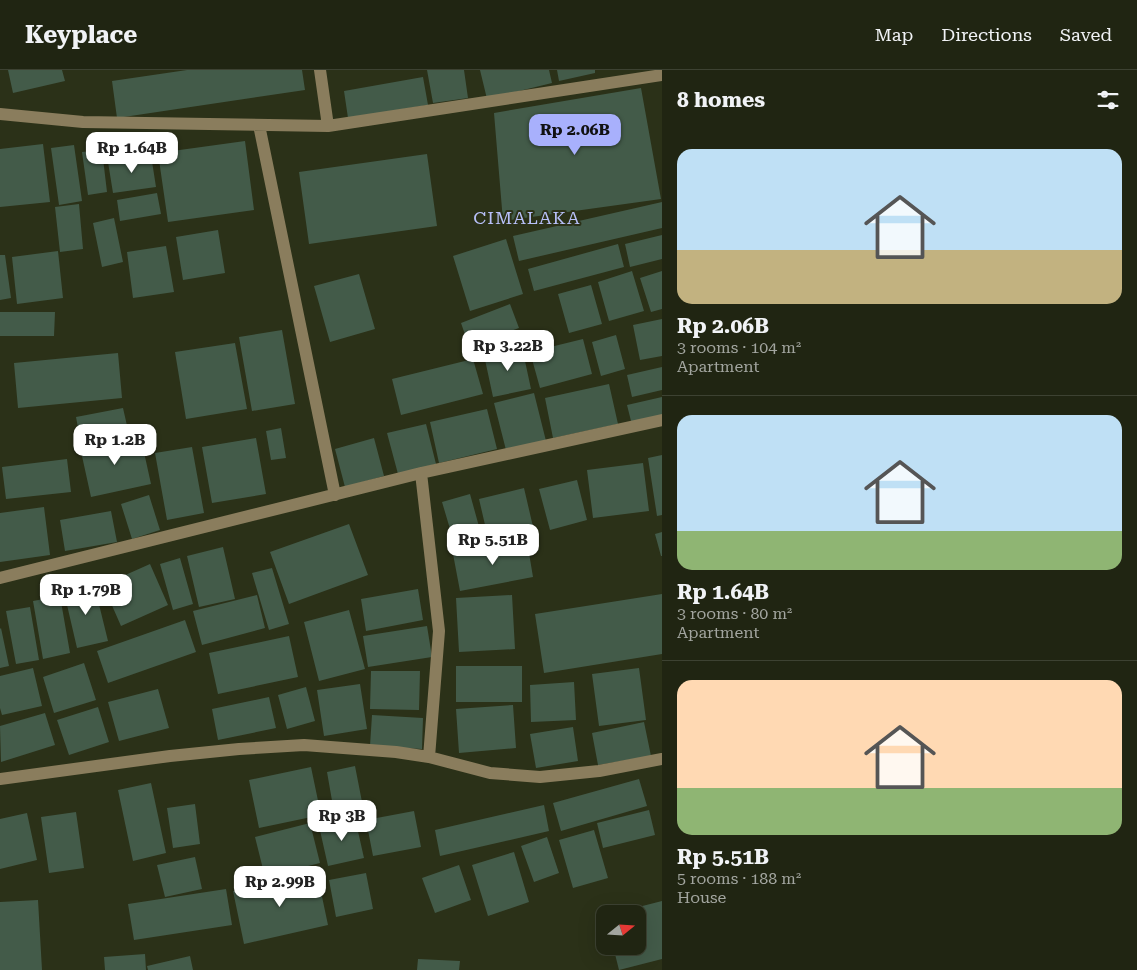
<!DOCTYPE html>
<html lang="en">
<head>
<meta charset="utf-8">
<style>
	:root { --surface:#202512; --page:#2d3120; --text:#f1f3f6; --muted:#a2a59f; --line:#3d4232; --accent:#a8b0fc }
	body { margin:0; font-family:"Roboto Serif",serif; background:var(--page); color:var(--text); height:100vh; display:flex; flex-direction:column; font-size:19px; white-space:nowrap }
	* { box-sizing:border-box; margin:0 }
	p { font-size:16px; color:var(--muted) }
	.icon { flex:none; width:28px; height:28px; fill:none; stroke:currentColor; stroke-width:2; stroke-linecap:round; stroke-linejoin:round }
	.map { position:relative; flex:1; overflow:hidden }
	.panel { display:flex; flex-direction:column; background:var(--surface); width:475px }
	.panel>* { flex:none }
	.needle { width:32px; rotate:72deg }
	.fabs { position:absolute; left:596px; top:835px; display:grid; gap:10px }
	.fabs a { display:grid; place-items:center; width:50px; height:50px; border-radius:10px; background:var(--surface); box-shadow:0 5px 20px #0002,0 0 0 1px var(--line); font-size:25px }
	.price { position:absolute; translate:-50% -42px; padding:0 11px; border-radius:10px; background:#fff; color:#222; font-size:16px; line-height:32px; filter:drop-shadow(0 1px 2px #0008) }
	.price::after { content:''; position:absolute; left:50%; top:30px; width:15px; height:11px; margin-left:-8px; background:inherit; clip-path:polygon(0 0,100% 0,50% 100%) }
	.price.on { background:var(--accent); color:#111 }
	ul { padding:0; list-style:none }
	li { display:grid; align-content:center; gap:10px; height:265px; padding:0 15px }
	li+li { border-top:1px solid var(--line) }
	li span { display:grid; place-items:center; height:155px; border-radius:15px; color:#555 }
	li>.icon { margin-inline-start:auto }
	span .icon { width:90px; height:90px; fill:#fffc; stroke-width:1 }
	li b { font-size:21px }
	h2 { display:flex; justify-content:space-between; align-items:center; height:60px; padding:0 15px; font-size:21px }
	header { display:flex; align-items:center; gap:30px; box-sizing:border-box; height:70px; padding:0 25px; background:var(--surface); border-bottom:1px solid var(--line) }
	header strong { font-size:24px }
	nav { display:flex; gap:28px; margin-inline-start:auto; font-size:18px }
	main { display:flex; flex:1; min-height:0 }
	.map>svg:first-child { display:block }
	.building { fill:#435b49 }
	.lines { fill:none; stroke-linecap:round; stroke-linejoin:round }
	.minor { stroke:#8a7d5d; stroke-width:12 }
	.labels { text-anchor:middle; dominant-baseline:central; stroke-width:4; stroke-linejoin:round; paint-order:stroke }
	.quarter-label { font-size:18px; letter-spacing:1px; fill:#b8c0f9; stroke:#2b3118 }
</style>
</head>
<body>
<header>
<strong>Keyplace</strong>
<nav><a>Map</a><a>Directions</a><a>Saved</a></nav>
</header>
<main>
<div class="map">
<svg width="662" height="900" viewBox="0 0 662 900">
	<rect width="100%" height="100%" fill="#2b3118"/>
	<path class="building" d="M 8,0 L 62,0 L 65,11 L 13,23 Z
		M 187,0 L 302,0 L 305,20 L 117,48 L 112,11 Z
		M 427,0 L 464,0 L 468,28 L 433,33 Z
		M 480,0 L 549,0 L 552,13 L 487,29 Z
		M 557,0 L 595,0 L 595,3 L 559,11 Z
		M 423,7 L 428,35 L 348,48 L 344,21 Z
		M 641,18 L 661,129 L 503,151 L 494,43 Z
		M 245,71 L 254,140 L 168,152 L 158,83 Z
		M 43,74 L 50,132 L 0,137 L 0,79 Z
		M 74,75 L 82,131 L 59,135 L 51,78 Z
		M 102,80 L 107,122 L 88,125 L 82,82 Z
		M 427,84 L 437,156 L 309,174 L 299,102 Z
		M 151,85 L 156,117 L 113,123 L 108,92 Z
		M 157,123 L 161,144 L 120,151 L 117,130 Z
		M 662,132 L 662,158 L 519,191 L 513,166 Z
		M 79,134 L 83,179 L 60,182 L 55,137 Z
		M 114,148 L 123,192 L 102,197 L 93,153 Z
		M 218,160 L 225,203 L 183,210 L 176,167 Z
		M 662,165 L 662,189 L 630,197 L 625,174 Z
		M 506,169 L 523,224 L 470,241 L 453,186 Z
		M 618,174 L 624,197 L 534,221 L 528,199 Z
		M 166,176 L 174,222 L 133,228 L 127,182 Z
		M 58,181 L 63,228 L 17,234 L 12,187 Z
		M 0,185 L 5,185 L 11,228 L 0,230 Z
		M 632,201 L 644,241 L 609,251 L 598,212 Z
		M 662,201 L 662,239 L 651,242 L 640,208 Z
		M 359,204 L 375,259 L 330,272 L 314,216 Z
		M 591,215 L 602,254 L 569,263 L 558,224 Z
		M 510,234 L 519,258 L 469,276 L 461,253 Z
		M 0,242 L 55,242 L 54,266 L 0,266 Z
		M 662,249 L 662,286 L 640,290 L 633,255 Z
		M 282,260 L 295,334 L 252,341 L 239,267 Z
		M 616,265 L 625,299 L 601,306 L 592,272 Z
		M 583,269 L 592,304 L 540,318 L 530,282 Z
		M 235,273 L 247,339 L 186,349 L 175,282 Z
		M 522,277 L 531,319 L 493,327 L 484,285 Z
		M 118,283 L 122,328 L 18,338 L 14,293 Z
		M 473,289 L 483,324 L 401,345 L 392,309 Z
		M 662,297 L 662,320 L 632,327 L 627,305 Z
		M 609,314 L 618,354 L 553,368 L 545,328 Z
		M 534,323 L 546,371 L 506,380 L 494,333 Z
		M 662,327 L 662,348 L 632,355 L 627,335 Z
		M 123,338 L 128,360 L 80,369 L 76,347 Z
		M 487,339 L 497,379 L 439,393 L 430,352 Z
		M 426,354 L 436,394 L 398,404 L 387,363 Z
		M 281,358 L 286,388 L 271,390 L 266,361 Z
		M 140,364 L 151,414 L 91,427 L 80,377 Z
		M 256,368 L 266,424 L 212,433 L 202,377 Z
		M 374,368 L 384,406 L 345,417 L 335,379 Z
		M 192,377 L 204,443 L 167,450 L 155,383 Z
		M 662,385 L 662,445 L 657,446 L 648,388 Z
		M 67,389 L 71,422 L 6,429 L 2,397 Z
		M 643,393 L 649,441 L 593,448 L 587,400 Z
		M 577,410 L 587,450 L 550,460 L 539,419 Z
		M 524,418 L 534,461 L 489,472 L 479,429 Z
		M 470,424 L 483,471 L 456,479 L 442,432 Z
		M 149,425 L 160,460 L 132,469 L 121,434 Z
		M 44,437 L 50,485 L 0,492 L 0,443 Z
		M 111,441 L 117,472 L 65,481 L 60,450 Z
		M 349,454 L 368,505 L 289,534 L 270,482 Z
		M 662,462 L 662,486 L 661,486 L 655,464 Z
		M 527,471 L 533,507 L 460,521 L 453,484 Z
		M 223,477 L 235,529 L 199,537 L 187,486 Z
		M 180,488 L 193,534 L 173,540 L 160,494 Z
		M 150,494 L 168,535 L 121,556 L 103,515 Z
		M 272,498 L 289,554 L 269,560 L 252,503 Z
		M 94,514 L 108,571 L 77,578 L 64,522 Z
		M 418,519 L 423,550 L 366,561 L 361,529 Z
		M 662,524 L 662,584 L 544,603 L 535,544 Z
		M 257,525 L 265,558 L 202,575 L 193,541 Z
		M 512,525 L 515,579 L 459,582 L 456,528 Z
		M 60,526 L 70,583 L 43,589 L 33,531 Z
		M 30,537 L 39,590 L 16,594 L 6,541 Z
		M 349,540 L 365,599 L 319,611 L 304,552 Z
		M 185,550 L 196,582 L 108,613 L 97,581 Z
		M 427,556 L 432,587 L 368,597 L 363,566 Z
		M 1,558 L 9,596 L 0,598 L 0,559 Z
		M 289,566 L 298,607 L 218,624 L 209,583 Z
		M 84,593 L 96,630 L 54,643 L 43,607 Z
		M 456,596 L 522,596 L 522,632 L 456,632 Z
		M 33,598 L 42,636 L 2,645 L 0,638 L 0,606 Z
		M 639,598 L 646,650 L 599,656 L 592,604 Z
		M 371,601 L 420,601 L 419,640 L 370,639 Z
		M 574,612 L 576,650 L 531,652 L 530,615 Z
		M 360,614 L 367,659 L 324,666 L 317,620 Z
		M 306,617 L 315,651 L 287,659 L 278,625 Z
		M 158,619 L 169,658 L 119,671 L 108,632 Z
		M 269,627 L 276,658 L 218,670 L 212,639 Z
		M 513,635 L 516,678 L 459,683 L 456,639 Z
		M 98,637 L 109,672 L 69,685 L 57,650 Z
		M 45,643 L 55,675 L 1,692 L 0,656 Z
		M 372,645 L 423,648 L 422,679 L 370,676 Z
		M 644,652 L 651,686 L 598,695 L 592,663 Z
		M 573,657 L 578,691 L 536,698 L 530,664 Z
		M 355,696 L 363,737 L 334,742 L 327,702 Z
		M 311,697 L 321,745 L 259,758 L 249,710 Z
		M 639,709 L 647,736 L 561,761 L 553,733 Z
		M 151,713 L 166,783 L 133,791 L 118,720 Z
		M 195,734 L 200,774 L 173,778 L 167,738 Z
		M 544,735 L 549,761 L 440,786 L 435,760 Z
		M 649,740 L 655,765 L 603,778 L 597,753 Z
		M 414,741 L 421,777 L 373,786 L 366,750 Z
		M 76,742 L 84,798 L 49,803 L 41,747 Z
		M 27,743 L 37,790 L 0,799 L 0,749 Z
		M 355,748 L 364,788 L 328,796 L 319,756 Z
		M 310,753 L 320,793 L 265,807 L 255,767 Z
		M 594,760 L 608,808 L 573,818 L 559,770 Z
		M 547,767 L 559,803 L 534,812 L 521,776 Z
		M 514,782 L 529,832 L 488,846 L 472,795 Z
		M 195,787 L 202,819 L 165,827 L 157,795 Z
		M 459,795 L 471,830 L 435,843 L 422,808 Z
		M 317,803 L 328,855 L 244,874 L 233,821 Z
		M 366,803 L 373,839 L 336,847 L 329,810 Z
		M 226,819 L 232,855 L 134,870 L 128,834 Z
		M 38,830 L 42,900 L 0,900 L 0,832 Z
		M 662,831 L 662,889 L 619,900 L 613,876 L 638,876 L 638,844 L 615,843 Z
		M 145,884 L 146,900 L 105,900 L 104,887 Z
		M 190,886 L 193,900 L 148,900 L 147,896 Z
		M 418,889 L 460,891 L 459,900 L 417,900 Z"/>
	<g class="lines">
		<path class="minor" d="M 320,0 L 328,56
			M 0,44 L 83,52 L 328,56 L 662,5
			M 259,55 L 335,425
			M 421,403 L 439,561 L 429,687
			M 0,508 L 421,403 L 662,350
			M 0,709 L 170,686 L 239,679 L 304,675 L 396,682 L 429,687 L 490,703 L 540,707 L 599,701 L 662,689"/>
	</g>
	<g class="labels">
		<g class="quarter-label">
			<text x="527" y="147">CIMALAKA</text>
		</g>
	</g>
</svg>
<div class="fabs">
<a><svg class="needle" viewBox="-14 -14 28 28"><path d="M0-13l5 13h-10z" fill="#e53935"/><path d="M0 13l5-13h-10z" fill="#a2a59f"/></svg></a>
</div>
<b class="price on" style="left:575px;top:86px">Rp 2.06B</b>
<b class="price" style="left:132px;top:104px">Rp 1.64B</b>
<b class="price" style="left:508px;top:302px">Rp 3.22B</b>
<b class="price" style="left:115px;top:396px">Rp 1.2B</b>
<b class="price" style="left:493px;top:496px">Rp 5.51B</b>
<b class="price" style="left:86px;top:546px">Rp 1.79B</b>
<b class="price" style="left:342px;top:772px">Rp 3B</b>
<b class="price" style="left:280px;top:838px">Rp 2.99B</b>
</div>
<section class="panel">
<h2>8 homes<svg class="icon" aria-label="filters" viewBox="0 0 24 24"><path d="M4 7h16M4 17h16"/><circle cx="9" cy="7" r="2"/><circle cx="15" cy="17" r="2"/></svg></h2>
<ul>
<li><span style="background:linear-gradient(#bfe0f5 65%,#c2b280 0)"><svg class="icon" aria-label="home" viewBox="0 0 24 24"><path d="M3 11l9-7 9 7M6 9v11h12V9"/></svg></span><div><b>Rp 2.06B</b><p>3 rooms · 104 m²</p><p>Apartment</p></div></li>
<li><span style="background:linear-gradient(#bfe0f5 75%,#8fb573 0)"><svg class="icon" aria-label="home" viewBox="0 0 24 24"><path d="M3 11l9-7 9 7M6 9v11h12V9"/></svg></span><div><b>Rp 1.64B</b><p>3 rooms · 80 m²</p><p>Apartment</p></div></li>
<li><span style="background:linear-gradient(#ffd9b3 70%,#8fb573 0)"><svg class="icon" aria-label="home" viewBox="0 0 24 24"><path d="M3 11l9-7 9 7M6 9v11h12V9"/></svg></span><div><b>Rp 5.51B</b><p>5 rooms · 188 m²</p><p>House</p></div></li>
</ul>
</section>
</main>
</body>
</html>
